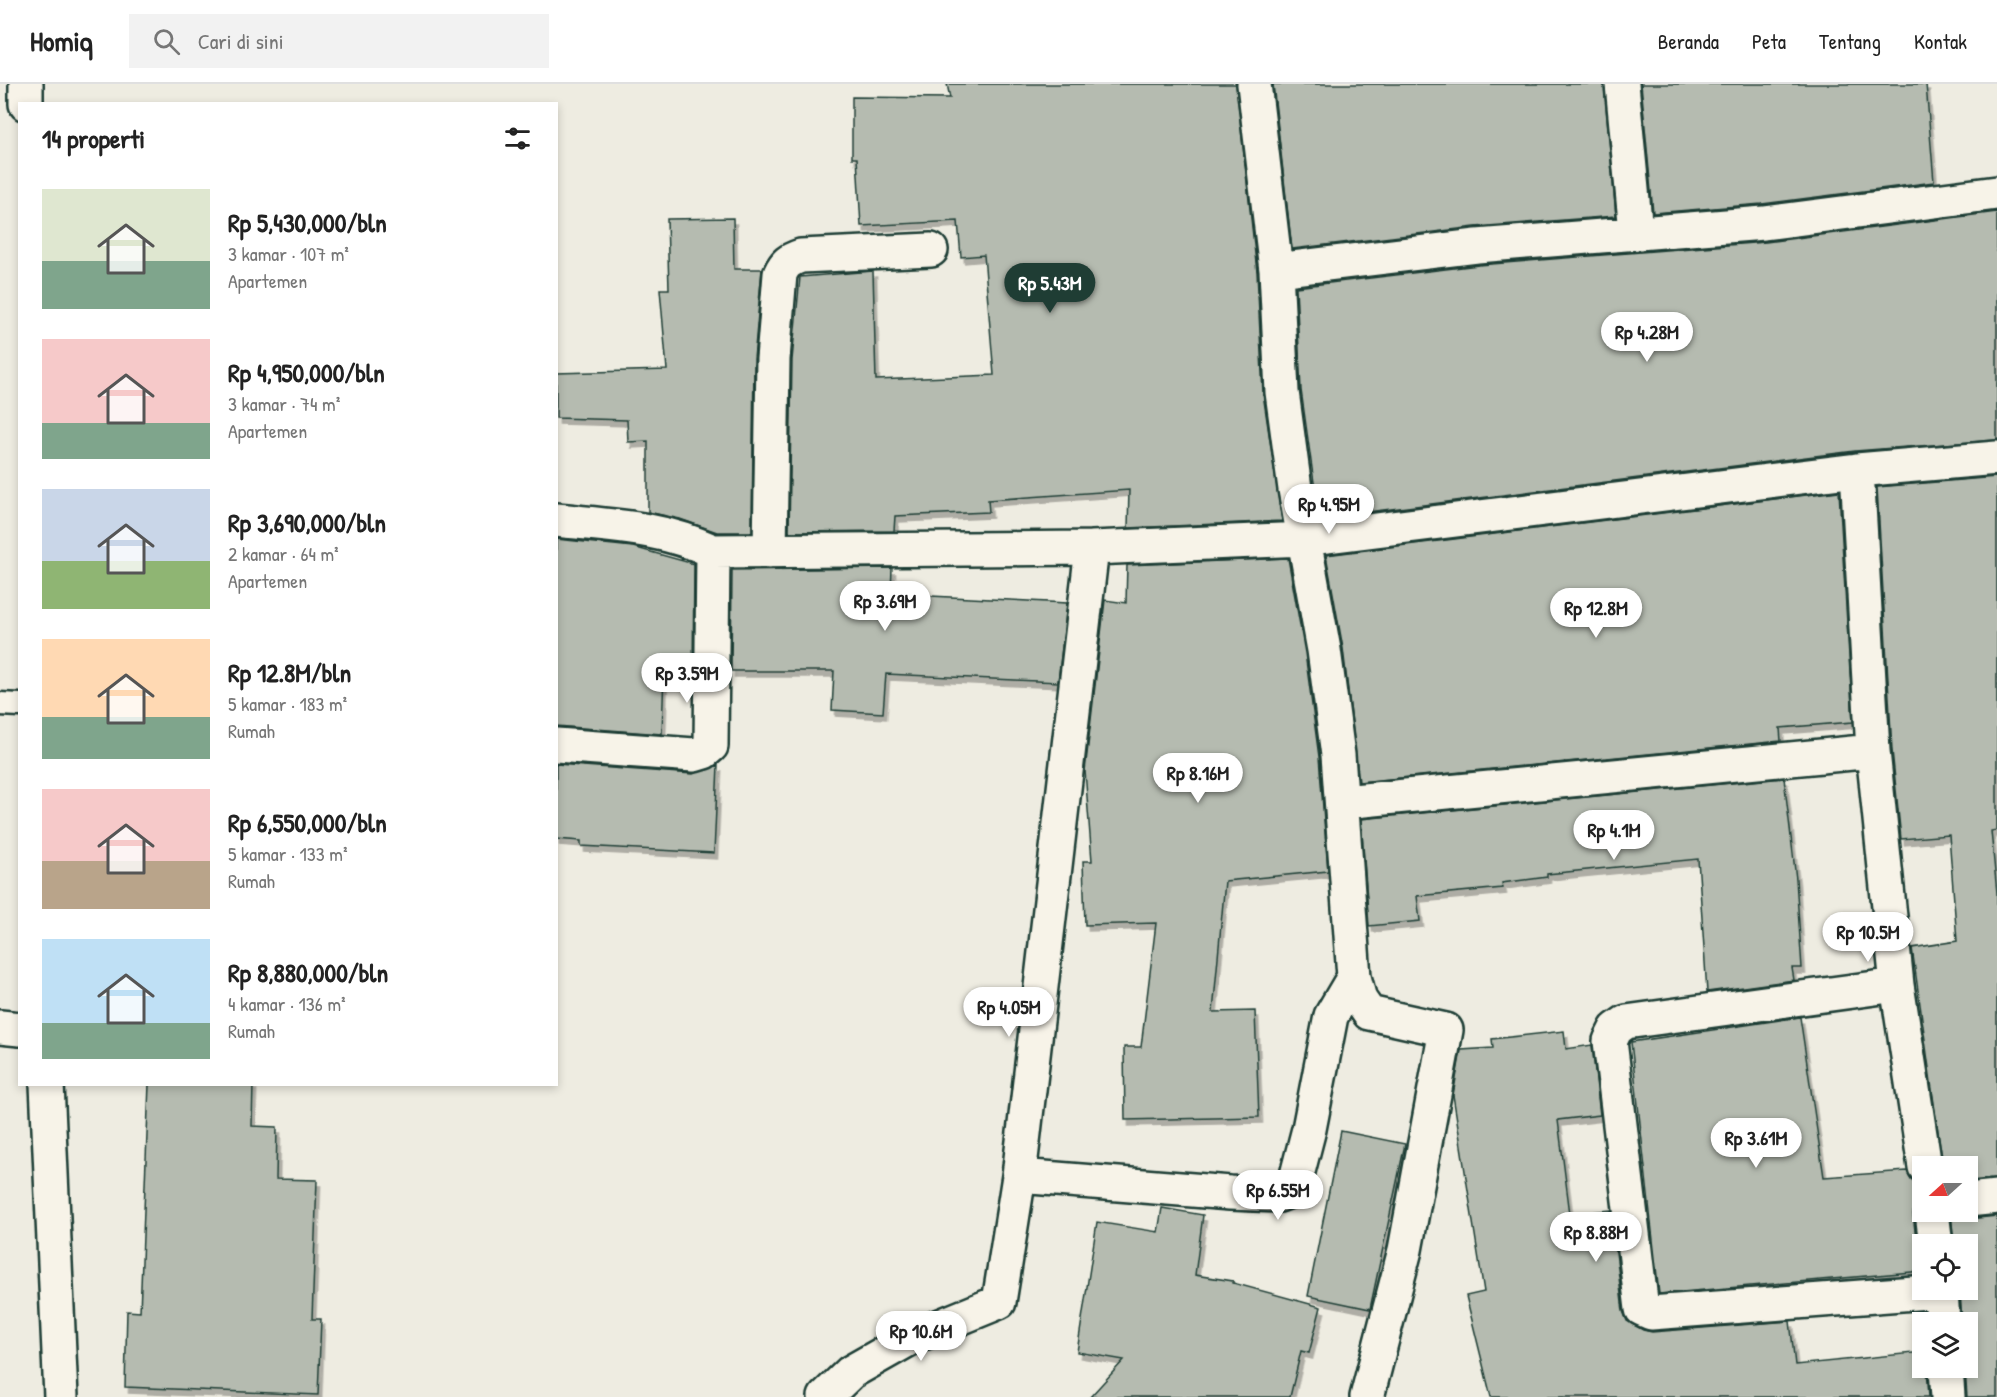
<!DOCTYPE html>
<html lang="id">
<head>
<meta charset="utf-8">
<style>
	:root { --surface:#fff; --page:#f2f2f2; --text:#222; --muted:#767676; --line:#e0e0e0; --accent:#1f3d34 }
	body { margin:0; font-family:"Patrick Hand",sans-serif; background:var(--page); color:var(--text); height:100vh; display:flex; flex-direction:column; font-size:22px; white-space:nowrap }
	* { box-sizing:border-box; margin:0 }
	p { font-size:20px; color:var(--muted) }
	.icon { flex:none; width:33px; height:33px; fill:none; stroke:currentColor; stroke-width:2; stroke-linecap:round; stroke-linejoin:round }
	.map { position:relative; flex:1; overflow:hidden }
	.sheet { position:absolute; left:18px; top:18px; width:540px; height:984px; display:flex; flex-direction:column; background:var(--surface); border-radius:0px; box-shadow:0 3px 9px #0003 }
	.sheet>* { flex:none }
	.needle { width:39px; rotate:249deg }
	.controls { position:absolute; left:1912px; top:1072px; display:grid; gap:12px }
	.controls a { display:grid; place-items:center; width:66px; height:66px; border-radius:0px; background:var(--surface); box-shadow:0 3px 9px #0003; font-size:30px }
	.price { position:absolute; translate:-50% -51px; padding:0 14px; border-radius:21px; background:#fff; color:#222; font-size:20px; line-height:39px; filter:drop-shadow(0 2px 3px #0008) }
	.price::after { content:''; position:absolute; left:50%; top:36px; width:18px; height:14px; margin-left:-9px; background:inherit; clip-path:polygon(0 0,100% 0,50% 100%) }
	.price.on { background:var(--accent); color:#fff }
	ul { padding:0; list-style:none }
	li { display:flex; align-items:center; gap:18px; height:150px; padding:0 24px }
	li span { display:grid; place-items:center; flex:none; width:168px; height:120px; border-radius:0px; color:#555 }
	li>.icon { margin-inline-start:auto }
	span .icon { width:72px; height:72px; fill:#fffc; stroke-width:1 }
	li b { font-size:26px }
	h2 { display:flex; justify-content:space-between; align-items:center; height:72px; padding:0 24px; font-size:26px }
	header { display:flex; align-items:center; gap:36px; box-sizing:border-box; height:84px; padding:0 30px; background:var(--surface); border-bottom:2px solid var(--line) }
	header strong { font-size:28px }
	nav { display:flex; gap:33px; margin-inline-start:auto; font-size:21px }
	.search { width:420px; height:54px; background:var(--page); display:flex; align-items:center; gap:15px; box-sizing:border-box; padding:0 21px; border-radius:0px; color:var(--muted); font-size:22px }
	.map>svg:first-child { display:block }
	.building { fill:#b5bbb0; stroke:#1f3d34; stroke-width:1.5; filter:url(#shadow) }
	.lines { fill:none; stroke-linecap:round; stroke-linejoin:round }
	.lane-casing { stroke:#1f3d34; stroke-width:27 }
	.street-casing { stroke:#1f3d34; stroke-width:38 }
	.lane { stroke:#f7f3e8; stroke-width:22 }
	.street { stroke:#f7f3e8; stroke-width:33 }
</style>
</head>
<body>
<header>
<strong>Homiq</strong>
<div class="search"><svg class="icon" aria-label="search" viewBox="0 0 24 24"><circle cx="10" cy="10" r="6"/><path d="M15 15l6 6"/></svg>Cari di sini</div>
<nav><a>Beranda</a><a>Peta</a><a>Tentang</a><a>Kontak</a></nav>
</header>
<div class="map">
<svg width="1997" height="1313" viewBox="0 0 1997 1313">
	<defs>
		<filter id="shadow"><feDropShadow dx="3.5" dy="6" stdDeviation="0" flood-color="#0004"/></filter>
	</defs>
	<rect width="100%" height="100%" fill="#eeece1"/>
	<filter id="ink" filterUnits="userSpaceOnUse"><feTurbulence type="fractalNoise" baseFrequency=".0167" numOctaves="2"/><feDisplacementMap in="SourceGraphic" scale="12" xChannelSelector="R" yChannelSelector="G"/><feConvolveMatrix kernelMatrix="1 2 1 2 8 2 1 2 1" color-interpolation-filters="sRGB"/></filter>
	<g filter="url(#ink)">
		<path class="building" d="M 947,0 L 1236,0 L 1257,188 L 1263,310 L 1282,437 L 1128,444 L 1129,406 L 988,416 L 989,428 L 895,432 L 894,447 L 789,448 L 792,276 L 800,193 L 873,187 L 876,296 L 994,291 L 984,171 L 961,173 L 958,137 L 861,142 L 857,74 L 852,74 L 852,13 L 950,14 Z
			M 1273,0 L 1604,0 L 1616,132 L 1475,143 L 1292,165 Z
			M 1641,0 L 1926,0 L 1934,98 L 1762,120 L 1653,129 Z
			M 1997,128 L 1997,356 L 1855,367 L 1319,434 L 1301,306 L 1296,203 L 1479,181 L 1766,158 Z
			M 733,134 L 734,185 L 762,185 L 754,275 L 752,448 L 717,448 L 680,435 L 648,428 L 648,357 L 628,358 L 627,336 L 556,334 L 556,289 L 667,286 L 660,205 L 669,205 L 667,135 Z
			M 1997,393 L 1997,746 L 1991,747 L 1997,809 L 1997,1095 L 1968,1097 L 1968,1083 L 1943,1083 L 1912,864 L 1957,857 L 1949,751 L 1901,755 L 1892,666 L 1877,403 Z
			M 1839,407 L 1853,638 L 1780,644 L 1781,657 L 1359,698 L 1343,564 L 1326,471 Z
			M 556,455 L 633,463 L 694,480 L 693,587 L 664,587 L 662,650 L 556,642 Z
			M 1288,474 L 1305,569 L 1319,673 L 1328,787 L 1225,797 L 1213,928 L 1255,927 L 1259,1033 L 1125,1036 L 1124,963 L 1141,963 L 1156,839 L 1085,841 L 1083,777 L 1092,777 L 1085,687 L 1105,516 L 1126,519 L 1127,481 Z
			M 892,484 L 891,510 L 1067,519 L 1058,598 L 886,590 L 883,629 L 832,626 L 834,587 L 731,587 L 732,486 Z
			M 556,680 L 693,690 L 718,681 L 714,769 L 581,762 L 581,757 L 556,755 Z
			M 1784,694 L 1796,795 L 1802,884 L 1792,884 L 1794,896 L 1707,908 L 1698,775 L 1547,790 L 1547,793 L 1502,799 L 1503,804 L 1417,812 L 1420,837 L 1369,842 L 1361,735 Z
			M 1800,933 L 1824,1093 L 1907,1087 L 1911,1095 L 1923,1101 L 1923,1112 L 1915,1120 L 1913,1130 L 1917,1163 L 1923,1174 L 1923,1187 L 1659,1210 L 1631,958 Z
			M 1564,947 L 1566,965 L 1592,961 L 1600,1031 L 1558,1036 L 1570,1130 L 1611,1126 L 1623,1227 L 1627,1237 L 1643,1246 L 1652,1248 L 1790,1237 L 1795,1281 L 1923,1268 L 1923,1284 L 1927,1284 L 1929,1313 L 1491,1313 L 1466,1212 L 1484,1208 L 1453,1011 L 1461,966 L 1493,964 L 1492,955 Z
			M 149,1000 L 253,1000 L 252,1042 L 277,1043 L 276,1095 L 317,1096 L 312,1235 L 321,1235 L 318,1311 L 125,1303 L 127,1227 L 140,1228 Z
			M 1341,1047 L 1405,1060 L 1370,1225 L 1308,1212 Z
			M 1162,1124 L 1203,1131 L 1195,1191 L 1233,1197 L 1233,1199 L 1321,1223 L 1309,1269 L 1301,1267 L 1290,1313 L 1090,1313 L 1124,1276 L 1077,1268 L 1097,1138 L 1158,1148 Z
			M 1951,1128 L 1969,1135 L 1997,1132 L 1997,1313 L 1967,1313 L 1965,1284 L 1968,1284 L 1968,1239 L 1962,1239 L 1960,1206 L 1968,1206 L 1968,1161 L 1954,1161 Z"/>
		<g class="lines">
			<g class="lane-casing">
				<path id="lane" d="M 0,620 L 20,621"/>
			</g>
			<g class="street-casing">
				<path id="street" d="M 26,0 L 26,20
					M 1254,0 L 1276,186 L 1282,308 L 1295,405 L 1324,566 L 1338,671 L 1354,893 L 1360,916 L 1369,929 L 1446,946 L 1405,1166 L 1367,1313
					M 1622,0 L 1636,148
					M 1276,186 L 1477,162 L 1764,139 L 1997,109
					M 556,436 C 612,442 661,443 713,467 L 1092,464 L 1019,1092 L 999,1218 L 911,1254 L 851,1288 L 825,1313
					M 1092,464 L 1304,455 L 1857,386 L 1997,374
					M 770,467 L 773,275 L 780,190 C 785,179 789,176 801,172 L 931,166
					M 556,661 L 694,671 L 704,668 L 711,662 L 713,467
					M 1873,667 L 1897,901 L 1925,1083
					M 1343,718 L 1873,667 L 1857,386
					M 1897,901 L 1626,938 L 1616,945 L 1610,957 L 1642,1225 L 1651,1229 L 1941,1207
					M 0,943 L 20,945
					M 47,1000 L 61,1313
					M 1019,1092 L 1230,1109 L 1279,1111 L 1287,1108 L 1295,1099 L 1309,1045 L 1331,932 L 1354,893
					M 1968,1116 L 1997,1113
					M 1932,1128 L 1936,1161
					M 1941,1206 L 1943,1239
					M 1946,1284 L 1948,1313"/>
			</g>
			<use href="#lane" class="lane"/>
			<use href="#street" class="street"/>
		</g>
	</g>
</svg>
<div class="controls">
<a><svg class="needle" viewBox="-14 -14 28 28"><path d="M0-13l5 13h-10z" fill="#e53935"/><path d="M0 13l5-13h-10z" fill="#767676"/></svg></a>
<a><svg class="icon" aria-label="locate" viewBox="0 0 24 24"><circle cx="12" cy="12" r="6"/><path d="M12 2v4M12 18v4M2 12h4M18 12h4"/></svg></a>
<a><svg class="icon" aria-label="layers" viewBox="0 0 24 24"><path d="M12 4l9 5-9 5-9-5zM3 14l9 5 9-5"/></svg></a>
</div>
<b class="price on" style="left:1050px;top:230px">Rp 5.43M</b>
<b class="price" style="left:1647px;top:279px">Rp 4.28M</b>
<b class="price" style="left:1329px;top:451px">Rp 4.95M</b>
<b class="price" style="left:885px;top:548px">Rp 3.69M</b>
<b class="price" style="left:1596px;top:555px">Rp 12.8M</b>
<b class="price" style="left:687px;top:620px">Rp 3.59M</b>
<b class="price" style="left:1198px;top:720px">Rp 8.16M</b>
<b class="price" style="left:1614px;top:777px">Rp 4.1M</b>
<b class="price" style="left:1868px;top:879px">Rp 10.5M</b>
<b class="price" style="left:1009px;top:954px">Rp 4.05M</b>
<b class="price" style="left:1756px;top:1085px">Rp 3.61M</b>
<b class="price" style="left:1278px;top:1137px">Rp 6.55M</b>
<b class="price" style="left:1596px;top:1179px">Rp 8.88M</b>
<b class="price" style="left:921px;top:1278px">Rp 10.6M</b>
<section class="sheet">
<h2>14 properti<svg class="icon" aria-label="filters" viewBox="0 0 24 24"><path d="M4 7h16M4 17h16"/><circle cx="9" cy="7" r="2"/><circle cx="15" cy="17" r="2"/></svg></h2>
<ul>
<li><span style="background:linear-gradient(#dfe7d0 60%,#7fa58c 0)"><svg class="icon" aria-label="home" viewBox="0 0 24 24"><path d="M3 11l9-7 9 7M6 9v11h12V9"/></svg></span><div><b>Rp 5,430,000/bln</b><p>3 kamar · 107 m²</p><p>Apartemen</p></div></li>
<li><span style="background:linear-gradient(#f6c9c9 70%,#7fa58c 0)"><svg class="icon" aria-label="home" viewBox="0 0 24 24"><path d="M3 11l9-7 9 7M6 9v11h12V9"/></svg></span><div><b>Rp 4,950,000/bln</b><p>3 kamar · 74 m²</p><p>Apartemen</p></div></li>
<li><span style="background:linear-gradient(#c9d6e8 60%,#8fb573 0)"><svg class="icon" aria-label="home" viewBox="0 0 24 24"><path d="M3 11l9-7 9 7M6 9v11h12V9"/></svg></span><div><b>Rp 3,690,000/bln</b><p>2 kamar · 64 m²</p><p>Apartemen</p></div></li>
<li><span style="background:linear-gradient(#ffd9b3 65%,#7fa58c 0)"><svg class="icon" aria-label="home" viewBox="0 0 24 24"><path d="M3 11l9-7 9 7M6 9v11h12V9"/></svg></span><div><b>Rp 12.8M/bln</b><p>5 kamar · 183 m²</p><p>Rumah</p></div></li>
<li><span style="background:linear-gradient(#f6c9c9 60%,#b9a48a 0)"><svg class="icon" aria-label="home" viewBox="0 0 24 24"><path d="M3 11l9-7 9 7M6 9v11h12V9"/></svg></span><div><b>Rp 6,550,000/bln</b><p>5 kamar · 133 m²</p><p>Rumah</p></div></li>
<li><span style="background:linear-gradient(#bfe0f5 70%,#7fa58c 0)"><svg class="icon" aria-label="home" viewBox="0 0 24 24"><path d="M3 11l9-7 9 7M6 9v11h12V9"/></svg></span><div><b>Rp 8,880,000/bln</b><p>4 kamar · 136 m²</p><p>Rumah</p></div></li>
</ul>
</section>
</div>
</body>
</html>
